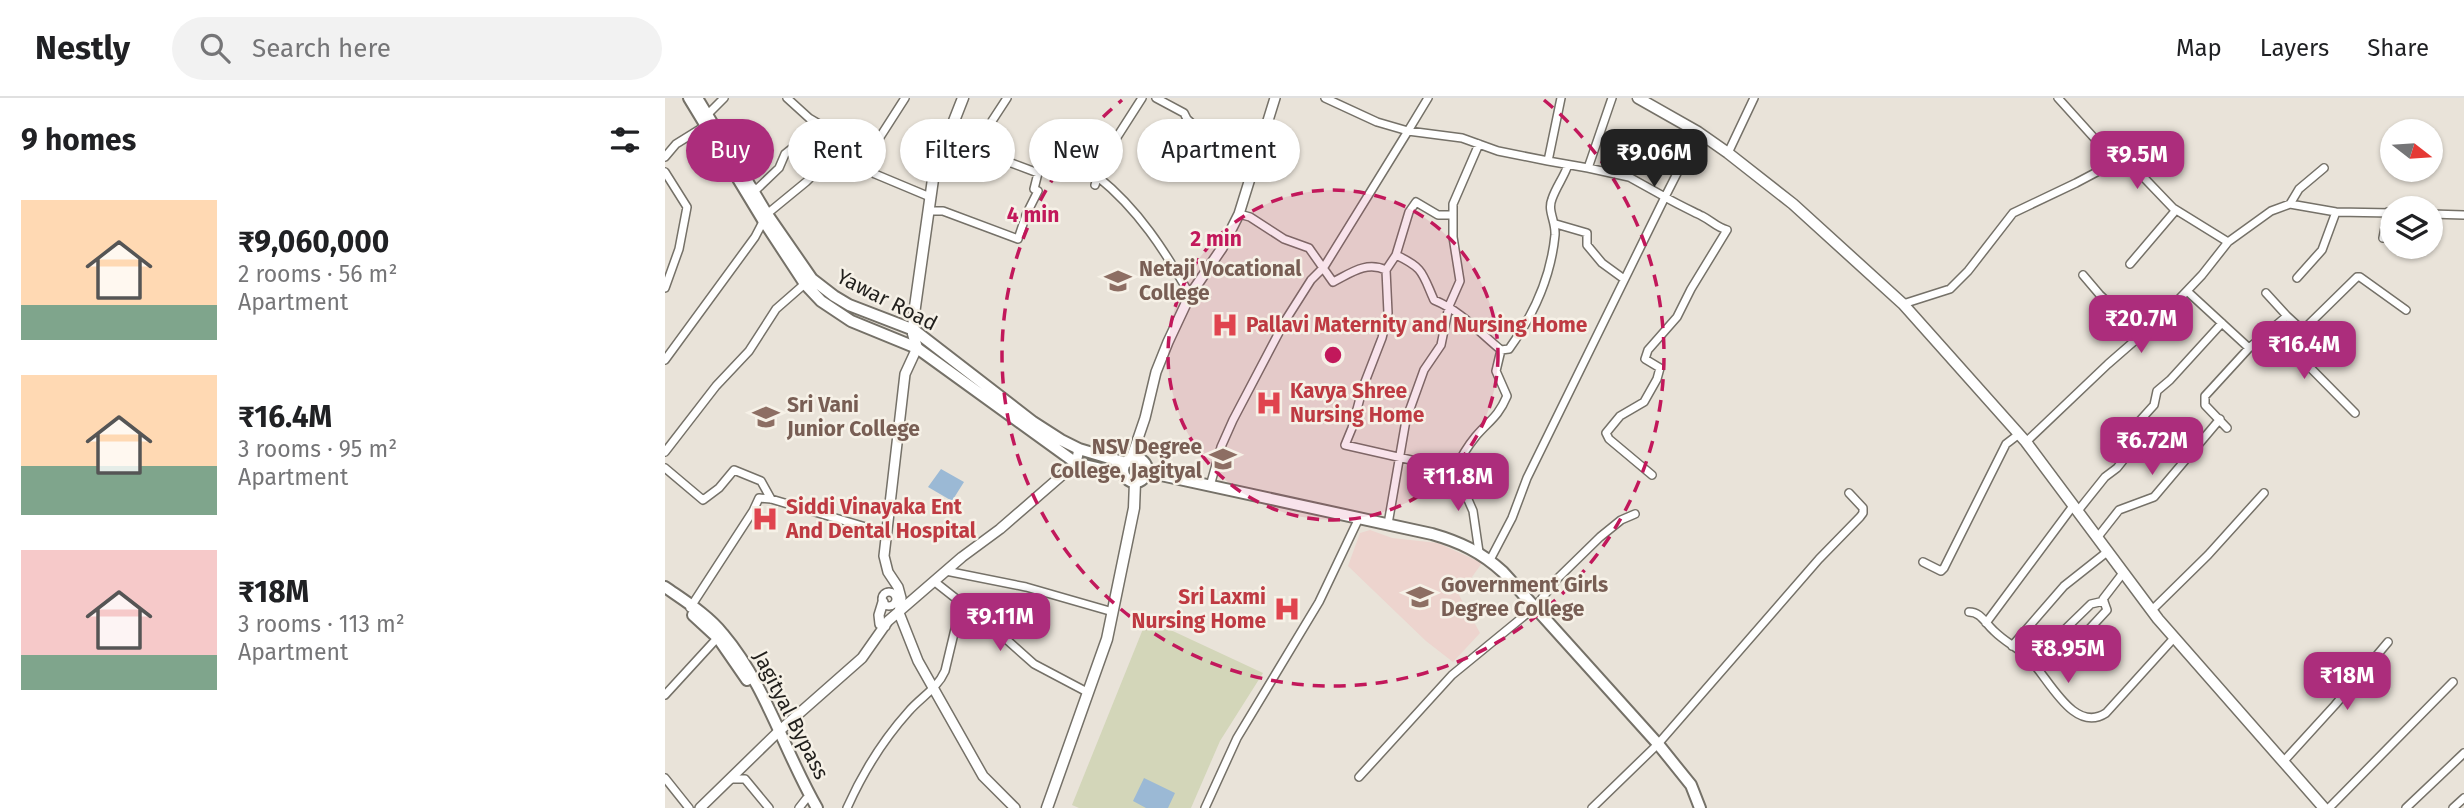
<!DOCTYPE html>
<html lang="en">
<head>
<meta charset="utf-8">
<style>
	:root { --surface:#fff; --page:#f2f2f2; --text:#202124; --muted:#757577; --line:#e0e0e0; --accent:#ac2d7c }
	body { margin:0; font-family:"Fira Sans",sans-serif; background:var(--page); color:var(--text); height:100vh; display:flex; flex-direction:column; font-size:26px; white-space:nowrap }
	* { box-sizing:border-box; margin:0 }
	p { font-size:23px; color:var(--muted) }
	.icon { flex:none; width:38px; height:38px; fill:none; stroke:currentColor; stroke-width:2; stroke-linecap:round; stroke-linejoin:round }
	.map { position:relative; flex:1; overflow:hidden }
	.details { display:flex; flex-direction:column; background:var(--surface); width:665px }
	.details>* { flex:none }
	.guide { position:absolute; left:21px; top:21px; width:665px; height:63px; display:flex; gap:14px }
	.needle { width:46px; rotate:107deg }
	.fabs { position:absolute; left:1715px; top:21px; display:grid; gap:14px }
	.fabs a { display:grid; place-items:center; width:63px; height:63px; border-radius:50%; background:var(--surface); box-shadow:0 2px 5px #0004; font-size:35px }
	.price { position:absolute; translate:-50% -60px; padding:0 16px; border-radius:14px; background:var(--accent); color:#fff; font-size:23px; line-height:46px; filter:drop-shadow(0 2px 4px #0008) }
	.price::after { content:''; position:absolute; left:50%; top:42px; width:21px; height:16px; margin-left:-10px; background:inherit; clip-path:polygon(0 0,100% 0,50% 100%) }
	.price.active { background:#222; color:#fff }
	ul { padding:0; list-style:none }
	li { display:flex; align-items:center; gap:21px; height:175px; padding:0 21px }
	li span { display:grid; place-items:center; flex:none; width:196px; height:140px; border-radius:0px; color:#555 }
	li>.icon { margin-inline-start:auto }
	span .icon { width:84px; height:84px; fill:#fffc; stroke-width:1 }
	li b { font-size:30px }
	h2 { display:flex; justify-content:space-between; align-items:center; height:84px; padding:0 21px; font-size:30px }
	.tag { padding:0 24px; border-radius:32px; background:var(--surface); box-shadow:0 2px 5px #0004; font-size:24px; line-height:63px }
	.tag.active { background:var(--accent); color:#fff }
	header { display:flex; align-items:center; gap:42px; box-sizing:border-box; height:98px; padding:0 35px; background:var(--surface); border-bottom:2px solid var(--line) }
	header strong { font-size:33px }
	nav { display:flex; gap:38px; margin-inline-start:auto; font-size:24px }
	.search { width:490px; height:63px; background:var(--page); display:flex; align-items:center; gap:18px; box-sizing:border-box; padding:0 24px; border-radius:38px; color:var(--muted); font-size:26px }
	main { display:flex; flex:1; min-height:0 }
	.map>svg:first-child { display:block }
	.education { fill:#edd4ce }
	.green { fill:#d3d6b9 }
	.water { fill:#9bb9d5 }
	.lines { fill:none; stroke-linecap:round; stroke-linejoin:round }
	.minor-casing { stroke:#757168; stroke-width:10 }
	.tertiary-casing { stroke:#757168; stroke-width:12 }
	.secondary-casing { stroke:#757168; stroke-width:13 }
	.primary-casing { stroke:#757168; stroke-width:14 }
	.trunk-casing { stroke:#757168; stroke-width:14 }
	.minor { stroke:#fff; stroke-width:7 }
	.tertiary { stroke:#fff; stroke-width:9 }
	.secondary { stroke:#fff; stroke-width:10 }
	.primary { stroke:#fff; stroke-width:10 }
	.trunk { stroke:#fff; stroke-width:10 }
	.ring { fill:none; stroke:#c2185b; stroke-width:3.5; stroke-dasharray:12 9 }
	.labels { text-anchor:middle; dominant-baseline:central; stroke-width:5; stroke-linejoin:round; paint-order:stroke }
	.education-label { font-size:21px; font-weight:bold; fill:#785e54; stroke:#f6f1e7; text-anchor:start }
	.street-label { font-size:21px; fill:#211f1c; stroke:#f6f1e7 }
	.health-label { font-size:21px; font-weight:bold; fill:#be3a42; stroke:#f6f1e7; text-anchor:start }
	.centre { fill:#c2185b; stroke:#f6f1e7; stroke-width:3.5 }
	.ring-label { font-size:21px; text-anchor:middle; font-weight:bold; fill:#c2185b; stroke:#f6f1e7; stroke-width:5; stroke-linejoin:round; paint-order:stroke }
</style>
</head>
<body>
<header>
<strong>Nestly</strong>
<div class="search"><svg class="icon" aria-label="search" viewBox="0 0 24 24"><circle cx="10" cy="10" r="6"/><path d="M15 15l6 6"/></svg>Search here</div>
<nav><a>Map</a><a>Layers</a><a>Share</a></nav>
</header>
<main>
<section class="details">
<h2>9 homes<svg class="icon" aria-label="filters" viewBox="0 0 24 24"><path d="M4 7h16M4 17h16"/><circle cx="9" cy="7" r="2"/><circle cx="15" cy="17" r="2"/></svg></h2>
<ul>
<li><span style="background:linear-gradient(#ffd9b3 75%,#7fa58c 0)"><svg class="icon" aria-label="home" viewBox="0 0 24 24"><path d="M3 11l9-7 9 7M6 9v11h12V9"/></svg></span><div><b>₹9,060,000</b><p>2 rooms · 56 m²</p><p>Apartment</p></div></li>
<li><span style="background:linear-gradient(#ffd9b3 65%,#7fa58c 0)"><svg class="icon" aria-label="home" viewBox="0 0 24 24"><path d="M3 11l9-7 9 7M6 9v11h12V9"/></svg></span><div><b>₹16.4M</b><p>3 rooms · 95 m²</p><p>Apartment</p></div></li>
<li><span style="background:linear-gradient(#f6c9c9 75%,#7fa58c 0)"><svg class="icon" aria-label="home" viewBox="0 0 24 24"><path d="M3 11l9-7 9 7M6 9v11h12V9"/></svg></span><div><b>₹18M</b><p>3 rooms · 113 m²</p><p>Apartment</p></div></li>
</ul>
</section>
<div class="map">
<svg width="1799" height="710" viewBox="0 0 1799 710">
	<rect width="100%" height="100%" fill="#e9e3d9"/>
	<path class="education" d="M 705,432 L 727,440 L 773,445 L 817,465 L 794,497 L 815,535 L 788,564 L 761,543 L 683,468 L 695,435 Z"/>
	<path class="green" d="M 482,521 L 598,575 L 555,643 L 526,710 L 414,710 L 407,707 Z"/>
	<path class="water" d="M 276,371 L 299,384 L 287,403 L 263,389 Z
		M 479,680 L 510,695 L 503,710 L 481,710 L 468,703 Z"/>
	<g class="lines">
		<g class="minor-casing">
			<path id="minor" d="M 122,0 L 144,20 L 173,37 L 210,76 L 265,99
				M 491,0 L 519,15 L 522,21 L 566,61 L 588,73
				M 660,0 L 712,24 L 743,33 L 763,0
				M 1393,0 L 1440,52 L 1453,59
				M 42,17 L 59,0
				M 317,49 L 327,23 L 342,0
				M 1063,55 L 1089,0
				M 0,59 L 11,46 L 40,28
				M 883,63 L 923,70 L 947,0
				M 199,64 L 240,0
				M 923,70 L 964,79 L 1000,99 L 1033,34
				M 0,74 L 22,109 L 14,151 L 0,190
				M 433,79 C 473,111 500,153 525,197
				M 430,87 L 438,61 L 477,0
				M 87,89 L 92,91 L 114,70 L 120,56 L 156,27
				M 1625,106 L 1634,91 L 1659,70
				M 263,113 L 278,113 L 353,141 L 361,117 L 373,93 L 369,91 L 373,75 L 333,60 L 317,49 L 298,62 L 273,63
				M 574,116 L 585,119 L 619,141 L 644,150 L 668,184 C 686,175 701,163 721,172
				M 1766,116 L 1799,117
				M 891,126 L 922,135 L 922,147 L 937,165 L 959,181
				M 1718,140 L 1723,114
				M 731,157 C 759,170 757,175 769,202 C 796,213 814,234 836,252 L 831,273 L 842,298 C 833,319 825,322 811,338 C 802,349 796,359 790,372 L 680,347 L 687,330 L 698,289 L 717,240 L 723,215 L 721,172 L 731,157 L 744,114 L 751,104 L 773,117 L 788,117
				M 1465,166 L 1511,112
				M 1418,177 L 1435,197 L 1478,237
				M 1632,180 L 1657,152 L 1671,114
				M 1522,193 L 1584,250 L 1540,298 L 1540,307 L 1562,330
				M 1601,195 L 1622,218
				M 1238,206 L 1285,191 L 1303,173 L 1348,115 L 1411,85 L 1445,67 L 1453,59 L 1461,61 L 1508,110 L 1563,144 L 1606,113 L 1625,106 L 1671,114 L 1727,115
				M 1607,231 L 1690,315
				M 1584,250 L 1622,218 L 1635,230 L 1640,230 L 1692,179 L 1695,179 L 1741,212
				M 836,252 L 844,251 C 868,218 886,178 890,137 C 891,123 882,113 887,101 C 891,89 899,79 903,67
				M 0,262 L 90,139 L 102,116 L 141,84 L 181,45
				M 1361,344 L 1443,266 L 1497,219 L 1537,177 L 1563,144
				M 0,354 L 51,288 L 84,253 L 111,211 L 143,183
				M 0,370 L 38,402 L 54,390 L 69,372 L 96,383 L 106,401
				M 790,372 L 808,413 L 814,454
				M 545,388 L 556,349 L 568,322 L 620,223 L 646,182 L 659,169 L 743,33 L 797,40 L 833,53 L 883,63 L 896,0
				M 1412,414 L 1440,379 L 1452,370 L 1468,350 L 1470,328 L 1489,307 L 1492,293 L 1505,282 L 1557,225
				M 723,426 L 741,322 L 759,272 L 776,247 L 784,208 L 795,183 L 788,139 L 788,106 L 814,46
				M 1432,440 L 1454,412 L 1489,399 L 1555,321
				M 825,462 L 847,420 L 862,380 L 1000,99 C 1012,106 1025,112 1037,118 C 1047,123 1051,129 1062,132 L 1026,191 L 1012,219 L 983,252 L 980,261 L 995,270 L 992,281 L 979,304 L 955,318 L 941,335 L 944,341 L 987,377
				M 1258,464 L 1276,473 L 1279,470 L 1341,346 L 1354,336
				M 281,473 L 361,489 L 448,514
				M 270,484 L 332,533 L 369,566 L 422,594
				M217 501a7 7 0 1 1 14 0a7 7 0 1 1-14 0Z
				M 25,510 L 88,413 L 94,400 L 106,401 L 221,435
				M 1486,513 L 1543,457 L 1599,395
				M 1304,514 C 1316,514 1320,525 1329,533 C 1338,542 1349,548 1359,556 C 1380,571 1406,638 1441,615 L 1509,540
				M 1321,525 L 1408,408
				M 1388,543 L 1426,506 L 1439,503
				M 1347,548 L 1399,488 L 1442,454
				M 1405,552 L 1442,512 L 1438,501 L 1458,475
				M 0,597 L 55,537
				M 1618,664 L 1670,607 L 1723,544
				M 694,679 L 787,577 L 870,509 L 893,480 L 935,439 L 956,422 L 970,416
				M 0,680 L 24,710
				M 66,681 L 80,681 L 104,710
				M 134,710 L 141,701
				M 182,710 C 198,674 217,643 244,613 C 256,599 272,591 280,573 L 296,506
				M 540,710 L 572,640 L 654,504 L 694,420
				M 927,710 L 993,646 L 1154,461 L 1195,419 L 1198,415 L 1198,410 L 1184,395
				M 1664,710 L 1788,584
				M 1741,710 L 1799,655
				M 1788,710 L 1799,700"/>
		</g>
		<g class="tertiary-casing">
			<path id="tertiary" d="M 252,250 L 240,276 L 219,458 L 223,474 L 233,489 L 236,500 L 234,515 L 253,563 L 318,678 L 350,710
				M 466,361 L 480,320 L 491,274 L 503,244 L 525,197 L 557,150 L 574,116 L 610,0
				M 218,504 L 214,517 L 215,526 L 220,528
				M 35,710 L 113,634 L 197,560 L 223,523 L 297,459 L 335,431 L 411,365 L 414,351"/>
		</g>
		<g class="secondary-casing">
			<path id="secondary" d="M 973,0 L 1033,34 L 1063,55 L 1128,106 L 1238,206 L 1361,344 L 1493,521 L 1659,710
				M 252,250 L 248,236 L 249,216 L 269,74 L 298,0
				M 382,710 L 442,541 L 469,410 L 470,384"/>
		</g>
		<g class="primary-casing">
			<path id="primary" d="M 0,489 C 20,503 43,517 58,536 C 101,587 119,653 152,710
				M 28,517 L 53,540 L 82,582"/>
		</g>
		<g class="trunk-casing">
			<path id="trunk" d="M 24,0 L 98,122 L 140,186 L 156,203 L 186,223 L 252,250 L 411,365 L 458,376
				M 32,0 L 102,116 L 147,181 L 169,198 L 184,207 L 249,232 L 368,324 L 396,342 L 414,351 L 461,365
				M458 372a12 12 0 1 1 24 0a12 12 0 1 1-24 0Z
				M 482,374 L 767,436 C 795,444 816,454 838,474 L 993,646 L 1026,687 L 1035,710"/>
		</g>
		<use href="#minor" class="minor"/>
		<use href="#tertiary" class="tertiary"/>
		<use href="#secondary" class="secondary"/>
		<use href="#primary" class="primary"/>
		<use href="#trunk" class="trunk"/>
	</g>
	<circle cx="668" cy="257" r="165" fill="#c2185b" fill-opacity=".12"/>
	<g class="ring">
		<circle cx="668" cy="257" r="165"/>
		<path d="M879 2A331 331 0 1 1 457 2"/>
	</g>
	<defs>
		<g id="university-bare" transform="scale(2.1)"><path d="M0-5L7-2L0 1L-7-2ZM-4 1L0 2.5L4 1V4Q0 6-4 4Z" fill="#8d6e63" stroke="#f6f1e7" stroke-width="2.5" paint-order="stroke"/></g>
		<g id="hospital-bare" transform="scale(2.1)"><path d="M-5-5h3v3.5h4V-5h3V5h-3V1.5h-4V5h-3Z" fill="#e0444e" stroke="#f6f1e7" stroke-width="2.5" paint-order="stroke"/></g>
	</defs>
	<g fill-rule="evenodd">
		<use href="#university-bare" x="453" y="183"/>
		<use href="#hospital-bare" x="560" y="227"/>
		<use href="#hospital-bare" x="604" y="305"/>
		<use href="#university-bare" x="101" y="319"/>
		<use href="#university-bare" x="558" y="361"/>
		<use href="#hospital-bare" x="100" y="421"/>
		<use href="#university-bare" x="755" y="499"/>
		<use href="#hospital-bare" x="622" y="511"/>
	</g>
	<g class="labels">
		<g class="education-label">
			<text x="474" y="171">Netaji Vocational<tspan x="474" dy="24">College</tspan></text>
			<text x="122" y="307">Sri Vani<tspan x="122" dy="24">Junior College</tspan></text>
			<text x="537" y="349" text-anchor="end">NSV Degree<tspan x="537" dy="24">College, Jagityal</tspan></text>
			<text x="776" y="487">Government Girls<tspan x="776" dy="24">Degree College</tspan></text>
		</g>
		<g class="street-label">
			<text transform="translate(222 202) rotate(27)">Yawar Road</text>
			<text transform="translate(126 617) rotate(63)">Jagityal Bypass</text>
		</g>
		<g class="health-label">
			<text x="581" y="227">Pallavi Maternity and Nursing Home</text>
			<text x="625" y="293">Kavya Shree<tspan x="625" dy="24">Nursing Home</tspan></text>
			<text x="121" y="409">Siddi Vinayaka Ent<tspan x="121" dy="24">And Dental Hospital</tspan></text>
			<text x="601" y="499" text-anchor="end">Sri Laxmi<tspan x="601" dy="24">Nursing Home</tspan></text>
		</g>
	</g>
	<circle cx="668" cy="257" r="10" class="centre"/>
	<g class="ring-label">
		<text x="368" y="124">4 min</text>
		<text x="551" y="148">2 min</text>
	</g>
</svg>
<div class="fabs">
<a><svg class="needle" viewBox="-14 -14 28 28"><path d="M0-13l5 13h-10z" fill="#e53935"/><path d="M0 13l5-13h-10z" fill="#757577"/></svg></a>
<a><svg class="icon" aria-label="layers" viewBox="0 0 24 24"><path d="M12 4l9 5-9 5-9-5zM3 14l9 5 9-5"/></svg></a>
</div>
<b class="price active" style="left:989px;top:91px">₹9.06M</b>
<b class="price" style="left:1472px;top:93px">₹9.5M</b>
<b class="price" style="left:1476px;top:257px">₹20.7M</b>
<b class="price" style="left:1639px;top:283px">₹16.4M</b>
<b class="price" style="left:1487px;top:379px">₹6.72M</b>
<b class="price" style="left:793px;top:415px">₹11.8M</b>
<b class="price" style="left:335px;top:555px">₹9.11M</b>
<b class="price" style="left:1403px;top:587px">₹8.95M</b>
<b class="price" style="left:1682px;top:614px">₹18M</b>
<div class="guide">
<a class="tag active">Buy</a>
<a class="tag">Rent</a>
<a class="tag">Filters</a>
<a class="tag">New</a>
<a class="tag">Apartment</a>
</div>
</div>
</main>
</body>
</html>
